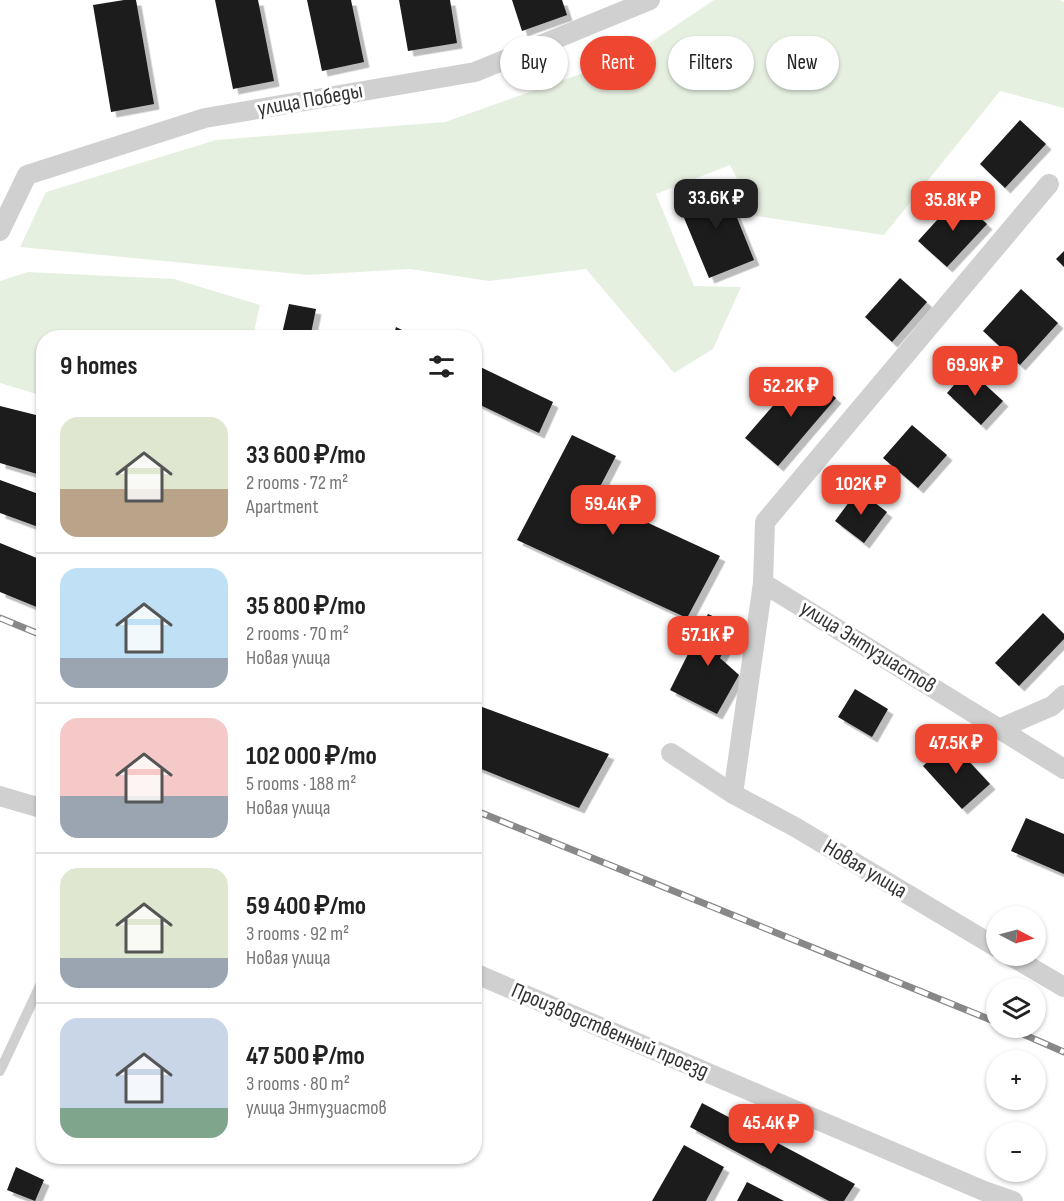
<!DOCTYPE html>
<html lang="en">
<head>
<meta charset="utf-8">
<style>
	:root { --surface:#fff; --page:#f6f6f6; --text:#222; --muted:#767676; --line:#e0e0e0; --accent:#ee4731 }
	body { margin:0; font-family:"Sofia Sans Condensed",sans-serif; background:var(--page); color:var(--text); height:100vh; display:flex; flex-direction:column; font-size:22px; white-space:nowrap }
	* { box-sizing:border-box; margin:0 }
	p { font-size:20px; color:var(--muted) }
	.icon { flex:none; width:33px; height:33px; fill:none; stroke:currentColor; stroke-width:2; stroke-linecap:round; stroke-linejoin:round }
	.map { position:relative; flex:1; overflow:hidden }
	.panel { position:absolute; left:36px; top:330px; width:446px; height:834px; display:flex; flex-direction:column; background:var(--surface); border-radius:24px; box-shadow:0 2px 4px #0004 }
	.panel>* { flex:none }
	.banner { position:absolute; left:500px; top:36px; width:474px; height:54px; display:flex; gap:12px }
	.needle { width:39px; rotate:96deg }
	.fabs { position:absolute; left:986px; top:906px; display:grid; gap:12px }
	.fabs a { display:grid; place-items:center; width:60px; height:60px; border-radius:50%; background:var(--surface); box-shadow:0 2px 4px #0004; font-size:30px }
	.price { position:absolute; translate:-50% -51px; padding:0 14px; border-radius:12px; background:var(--accent); color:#fff; font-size:20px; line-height:39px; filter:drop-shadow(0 2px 3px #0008) }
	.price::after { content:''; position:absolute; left:50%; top:36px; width:18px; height:14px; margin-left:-9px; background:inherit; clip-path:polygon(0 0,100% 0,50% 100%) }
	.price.current { background:#222; color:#fff }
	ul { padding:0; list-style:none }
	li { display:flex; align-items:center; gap:18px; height:150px; padding:0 24px }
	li+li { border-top:2px solid var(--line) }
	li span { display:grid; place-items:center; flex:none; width:168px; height:120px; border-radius:18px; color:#555 }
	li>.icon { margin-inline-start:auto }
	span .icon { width:72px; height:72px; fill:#fffc; stroke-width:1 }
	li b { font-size:26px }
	h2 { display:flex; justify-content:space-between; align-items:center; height:72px; padding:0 24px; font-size:26px }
	.pill { padding:0 21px; border-radius:27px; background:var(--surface); box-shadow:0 2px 4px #0004; font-size:21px; line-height:54px }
	.pill.current { background:var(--accent); color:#fff }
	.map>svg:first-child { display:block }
	.green { fill:#e6f0e1 }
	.building { fill:#1a1a1a; filter:url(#shadow) }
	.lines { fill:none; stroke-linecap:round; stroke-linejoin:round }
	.lane { stroke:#d0d0d0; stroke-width:10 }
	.street { stroke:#d0d0d0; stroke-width:20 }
	.rail-casing { stroke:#888; stroke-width:7 }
	.rail { stroke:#fff; stroke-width:4.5; stroke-dasharray:14; stroke-linecap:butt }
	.labels { text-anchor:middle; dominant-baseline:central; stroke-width:6; stroke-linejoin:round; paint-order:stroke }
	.street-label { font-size:22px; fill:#333; stroke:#fff }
</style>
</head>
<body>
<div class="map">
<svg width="1064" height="1201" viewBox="0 0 1064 1201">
	<defs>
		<filter id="shadow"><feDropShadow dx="5.5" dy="5.5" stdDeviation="0" flood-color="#0004"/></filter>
	</defs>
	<rect width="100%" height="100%" fill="#fff"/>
	<path class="green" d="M 714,0 L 1060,0 L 1064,2 L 1064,108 L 1000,91 L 884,235 L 756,216 L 730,165 L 656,194 L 694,286 L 741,287 L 713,349 L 674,373 L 586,269 L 489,281 L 410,269 L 308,275 L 20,247 L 46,192 L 216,140 L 445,122 L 629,57 Z
		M 28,272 L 174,279 L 260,305 L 253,337 L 44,338 L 43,396 L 0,383 L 0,281 Z"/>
	<path class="building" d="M 124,0 L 136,0 L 154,104 L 111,112 L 93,5 Z
		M 215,0 L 258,0 L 274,81 L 233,89 Z
		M 307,0 L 351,0 L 364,62 L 322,71 Z
		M 399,0 L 450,0 L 457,43 L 408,51 Z
		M 512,0 L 562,0 L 567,15 L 522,31 Z
		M 1020,120 L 1046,144 L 1005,188 L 980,164 Z
		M 723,183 L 754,260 L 709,278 L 677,201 Z
		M 958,197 L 987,224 L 947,267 L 918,241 Z
		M 1064,251 L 1064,267 L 1056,259 Z
		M 900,278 L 927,302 L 892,342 L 865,317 Z
		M 1021,289 L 1058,323 L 1020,365 L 983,331 Z
		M 289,304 L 316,309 L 310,338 L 281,338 Z
		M 396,327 L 418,338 L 393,338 Z
		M 474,364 L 553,402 L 539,433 L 474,402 Z
		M 968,369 L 1003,401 L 981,425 L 947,393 Z
		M 804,370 L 836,398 L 778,466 L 745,438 Z
		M 0,406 L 44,417 L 44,476 L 0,463 Z
		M 912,425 L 947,455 L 918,488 L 883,458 Z
		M 572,435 L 616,456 L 594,498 L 720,556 L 687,618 L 517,540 Z
		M 0,480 L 44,496 L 44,529 L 0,513 Z
		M 858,490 L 887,512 L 864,543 L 835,521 Z
		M 0,543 L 44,561 L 44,610 L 0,592 Z
		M 1043,613 L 1064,634 L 1064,639 L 1019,686 L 995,663 Z
		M 708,614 L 737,627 L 720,658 L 739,675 L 717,714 L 670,690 Z
		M 855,689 L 888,709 L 872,737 L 838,717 Z
		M 474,704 L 609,754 L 579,808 L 474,766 Z
		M 950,741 L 990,784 L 962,809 L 923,766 Z
		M 1026,818 L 1064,834 L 1064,874 L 1011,851 Z
		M 702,1103 L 855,1184 L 844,1201 L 829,1201 L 690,1127 Z
		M 684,1145 L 724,1167 L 706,1201 L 652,1201 Z
		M 16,1167 L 44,1180 L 35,1201 L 7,1190 Z
		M 747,1182 L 784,1201 L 737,1201 Z"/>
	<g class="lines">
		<path class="lane" d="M 0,1071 L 44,977"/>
		<path class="street" d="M 0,231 L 27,175 L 205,118 L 475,72 L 650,0
			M 763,583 L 1064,769
			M 999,729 L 1052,706 L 1064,695
			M 671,753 L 733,794 L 795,827 L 996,947
			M 733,794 L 763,583 L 765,522 L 1049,184
			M 0,796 L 44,809
			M 1011,956 L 1064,987
			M 474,973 L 984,1191 L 1013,1201"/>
		<g class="rail-casing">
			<path id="rail" d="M 0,618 L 44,636
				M 474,810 L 996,1022
				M 1009,1028 L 1064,1052"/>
		</g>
		<use href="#rail" class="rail"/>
	</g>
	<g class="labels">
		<g class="street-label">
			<text transform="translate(310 100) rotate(-10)">улица Победы</text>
			<text transform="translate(868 647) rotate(32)">улица Энтузиастов</text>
			<text transform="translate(865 869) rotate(31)">Новая улица</text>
			<text transform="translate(610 1031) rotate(23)">Производственный проезд</text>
		</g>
	</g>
</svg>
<div class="fabs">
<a><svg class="needle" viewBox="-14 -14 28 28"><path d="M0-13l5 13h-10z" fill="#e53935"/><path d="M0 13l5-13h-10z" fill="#767676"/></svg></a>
<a><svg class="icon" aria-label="layers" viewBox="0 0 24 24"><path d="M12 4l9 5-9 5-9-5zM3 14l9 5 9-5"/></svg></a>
<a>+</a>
<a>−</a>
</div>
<b class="price current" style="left:716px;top:230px">33.6K ₽</b>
<b class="price" style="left:953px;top:232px">35.8K ₽</b>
<b class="price" style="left:975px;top:397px">69.9K ₽</b>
<b class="price" style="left:791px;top:418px">52.2K ₽</b>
<b class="price" style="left:861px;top:516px">102K ₽</b>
<b class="price" style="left:613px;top:536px">59.4K ₽</b>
<b class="price" style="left:708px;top:667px">57.1K ₽</b>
<b class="price" style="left:956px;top:775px">47.5K ₽</b>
<b class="price" style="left:771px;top:1155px">45.4K ₽</b>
<div class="banner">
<a class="pill">Buy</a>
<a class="pill current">Rent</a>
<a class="pill">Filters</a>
<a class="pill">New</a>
</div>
<section class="panel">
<h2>9 homes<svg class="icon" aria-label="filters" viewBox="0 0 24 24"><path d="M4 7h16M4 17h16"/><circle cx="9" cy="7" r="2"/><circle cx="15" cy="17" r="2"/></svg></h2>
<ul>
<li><span style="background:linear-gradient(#dfe7d0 60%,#b9a48a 0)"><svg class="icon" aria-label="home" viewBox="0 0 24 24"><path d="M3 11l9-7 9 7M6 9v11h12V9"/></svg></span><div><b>33 600 ₽/mo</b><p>2 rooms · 72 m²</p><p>Apartment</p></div></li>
<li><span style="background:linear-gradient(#bfe0f5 75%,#9aa5b1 0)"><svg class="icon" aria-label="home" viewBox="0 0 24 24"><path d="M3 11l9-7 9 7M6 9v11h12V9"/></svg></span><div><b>35 800 ₽/mo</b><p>2 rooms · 70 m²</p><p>Новая улица</p></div></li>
<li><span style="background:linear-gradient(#f6c9c9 65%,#9aa5b1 0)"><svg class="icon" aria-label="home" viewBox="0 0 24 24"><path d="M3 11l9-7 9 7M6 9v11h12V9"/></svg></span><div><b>102 000 ₽/mo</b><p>5 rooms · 188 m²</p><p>Новая улица</p></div></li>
<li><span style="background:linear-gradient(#dfe7d0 75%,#9aa5b1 0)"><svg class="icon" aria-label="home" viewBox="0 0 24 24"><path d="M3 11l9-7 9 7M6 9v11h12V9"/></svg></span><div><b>59 400 ₽/mo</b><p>3 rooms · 92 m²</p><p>Новая улица</p></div></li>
<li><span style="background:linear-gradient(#c9d6e8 75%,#7fa58c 0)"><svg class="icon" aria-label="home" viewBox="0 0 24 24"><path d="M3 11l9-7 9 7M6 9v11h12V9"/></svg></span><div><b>47 500 ₽/mo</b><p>3 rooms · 80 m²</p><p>улица Энтузиастов</p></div></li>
</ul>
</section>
</div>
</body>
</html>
